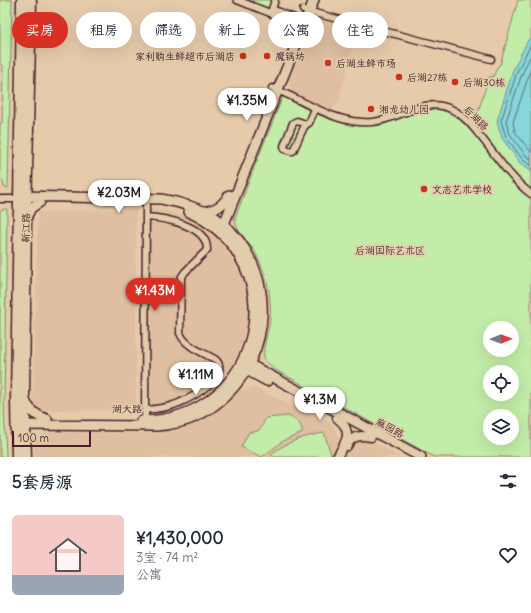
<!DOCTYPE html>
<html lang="zh">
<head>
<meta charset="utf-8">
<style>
	:root { --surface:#fff; --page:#f2f2f3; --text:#1f2937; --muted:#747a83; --line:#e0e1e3; --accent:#d93025 }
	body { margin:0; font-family:Delius,"LXGW WenKai TC",sans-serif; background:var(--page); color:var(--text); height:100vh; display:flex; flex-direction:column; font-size:15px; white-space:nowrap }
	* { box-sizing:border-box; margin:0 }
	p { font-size:13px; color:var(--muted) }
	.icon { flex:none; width:22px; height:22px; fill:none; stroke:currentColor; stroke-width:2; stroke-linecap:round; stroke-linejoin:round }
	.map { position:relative; height:457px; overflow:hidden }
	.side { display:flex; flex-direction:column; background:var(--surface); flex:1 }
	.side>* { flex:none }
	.banner { position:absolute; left:12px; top:12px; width:507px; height:36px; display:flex; gap:8px }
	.needle { width:26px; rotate:89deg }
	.controls { position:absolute; left:483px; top:321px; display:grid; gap:8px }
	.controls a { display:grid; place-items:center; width:36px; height:36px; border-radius:50%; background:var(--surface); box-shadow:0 4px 16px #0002; font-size:20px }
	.scale { position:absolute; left:12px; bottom:10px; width:79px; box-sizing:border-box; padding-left:4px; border:2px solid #4a1f2b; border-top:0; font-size:11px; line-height:14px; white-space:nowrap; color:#4a1f2b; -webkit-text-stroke:3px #e1ccab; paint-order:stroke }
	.price { position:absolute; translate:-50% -34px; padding:0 9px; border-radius:14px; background:#fff; color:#222; font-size:13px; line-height:26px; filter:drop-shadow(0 1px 2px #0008) }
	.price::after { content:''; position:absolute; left:50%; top:24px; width:12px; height:9px; margin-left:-6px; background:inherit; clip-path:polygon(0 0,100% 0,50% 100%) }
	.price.on { background:var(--accent); color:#fff }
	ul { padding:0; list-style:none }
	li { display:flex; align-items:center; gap:12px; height:100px; padding:0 12px }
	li+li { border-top:1px solid var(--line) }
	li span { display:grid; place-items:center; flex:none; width:112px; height:80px; border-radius:6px; color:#555 }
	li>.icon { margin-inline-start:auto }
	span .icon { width:48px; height:48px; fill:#fffc; stroke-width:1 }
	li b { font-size:17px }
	h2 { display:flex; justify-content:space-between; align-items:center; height:48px; padding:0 12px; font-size:17px }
	.pill { padding:0 14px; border-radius:18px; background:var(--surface); box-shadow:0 4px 16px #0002; font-size:14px; line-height:36px }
	.pill.on { background:var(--accent); color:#fff }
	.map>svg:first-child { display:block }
	.built { fill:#dfbea1 }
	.green { fill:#c2eca8; stroke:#86866a; fill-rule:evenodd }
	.water { fill:#85d7db; stroke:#6d8d95 }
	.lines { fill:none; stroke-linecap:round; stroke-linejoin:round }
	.shore { stroke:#626971; stroke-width:1 }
	.minor-casing { stroke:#4a1f2b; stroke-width:9 }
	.tertiary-casing { stroke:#4a1f2b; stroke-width:11 }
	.secondary-casing { stroke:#4a1f2b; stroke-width:12 }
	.primary-casing { stroke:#4a1f2b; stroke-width:13 }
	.minor { stroke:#e1ccab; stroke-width:6 }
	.tertiary { stroke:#e1ccab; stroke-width:8 }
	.secondary { stroke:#e1ccab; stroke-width:9 }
	.primary { stroke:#e1ccab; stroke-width:10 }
	.poi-dot { fill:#c8321e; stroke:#e1ccab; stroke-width:1.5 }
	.labels { text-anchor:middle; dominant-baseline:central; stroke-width:3.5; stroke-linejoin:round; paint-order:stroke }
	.poi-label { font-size:10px; fill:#4a1f2b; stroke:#e1ccab; text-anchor:start }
	.street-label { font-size:10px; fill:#4a1f2b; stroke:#e1ccab }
	.park-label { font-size:10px; fill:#563438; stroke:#e1ccab }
</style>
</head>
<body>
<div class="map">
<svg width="531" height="457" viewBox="0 0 531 457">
	<rect width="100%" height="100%" fill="#e5cbaa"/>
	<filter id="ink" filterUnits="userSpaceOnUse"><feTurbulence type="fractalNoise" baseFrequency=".025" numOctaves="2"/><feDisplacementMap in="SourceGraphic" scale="8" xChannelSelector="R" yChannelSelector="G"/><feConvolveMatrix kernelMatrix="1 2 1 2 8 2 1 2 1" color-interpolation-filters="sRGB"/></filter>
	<g filter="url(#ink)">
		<path class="built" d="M 318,19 L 355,28 L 357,31 L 339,100 L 336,105 L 332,109 L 326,109 L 318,106 L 304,99 L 291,90 L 290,87 L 290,80 L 314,22 Z
			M 143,208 L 155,209 L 171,212 L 189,218 L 201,225 L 218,239 L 239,267 L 245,283 L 248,298 L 248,313 L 246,330 L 240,349 L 232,366 L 210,391 L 197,400 L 183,407 L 169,412 L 142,416 Z
			M 136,209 L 136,411 L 43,410 L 33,403 L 38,212 Z
			M 253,388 L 258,389 L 290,405 L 328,422 L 334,427 L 339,439 L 339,443 L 331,457 L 34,457 L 34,443 L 38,437 L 44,433 L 155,433 L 179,430 L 207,418 L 222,407 L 241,390 Z
			M 365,440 L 374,443 L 400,457 L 342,457 L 347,448 L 355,441 Z"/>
		<path class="green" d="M 0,0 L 12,0 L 8,188 L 4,187 L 3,181 L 0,179 L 0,124 L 2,123 L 3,65 L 0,64 Z
			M 247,0 L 272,0 L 269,8 Z
			M 518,0 L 531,0 L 531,457 L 434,457 L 276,370 C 272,366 266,363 264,357 C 262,348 269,330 270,320 C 271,310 270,300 269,290 C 266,277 261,263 255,252 C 249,242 234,230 235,218 L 254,168 L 283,96 C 311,113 347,131 382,124 C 399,120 416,107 435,108 C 441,109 449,112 455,115 C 460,119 465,127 472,127 L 477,115 L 489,77 L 493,77 L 498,66 L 500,65 ZM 490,328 L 512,328 L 512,350 L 490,350 ZM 490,372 L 512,372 L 512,394 L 490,394 ZM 490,416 L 512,416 L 512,438 L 490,438 Z
			M 4,209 L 7,209 L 4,404 L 6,457 L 0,457 L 0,211 Z
			M 288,416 C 295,419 303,424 302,433 L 283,441 L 262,457 L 241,447 L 249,432 C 263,432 260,428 266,418 Z
			M 324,433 L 332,457 L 274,457 L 271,454 C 287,442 304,436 324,433 Z"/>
		<path class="water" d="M 531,38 L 531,170 L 520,163 L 502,138 L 497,121 L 513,70 L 528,40 Z"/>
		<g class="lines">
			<path class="shore" d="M 531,44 L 517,72 L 501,121 L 506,137 L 523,160 L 531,165
				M 531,55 L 522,74 L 506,121 L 510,134 L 526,156 L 531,159
				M 531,69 L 513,122 L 515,132 L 531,152"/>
			<g class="minor-casing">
				<path id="minor" d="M 237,0 L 298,24
					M 275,0 L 272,9 L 299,20
					M 303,10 L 491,59
					M 272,88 C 305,100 335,125 372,122 C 400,120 424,95 453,110 C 465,116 473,127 481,137 C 497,157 511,179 531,194
					M 307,124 L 304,127 L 293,151 L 291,151 L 285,149 L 284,146 L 293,123 L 297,121 L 306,124 L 309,123 L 315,109
					M 0,199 L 19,199
					M 145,410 C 157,409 168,408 179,403 C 191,398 231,376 216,360 C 205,353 185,347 180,333 L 181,278 L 185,272 L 207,250 C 208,225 164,218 146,217
					M 145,421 L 146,203"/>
			</g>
			<g class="tertiary-casing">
				<path id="tertiary" d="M 337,418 C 354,431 346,442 337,457
					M 347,446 C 352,435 361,435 371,437"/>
			</g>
			<g class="secondary-casing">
				<path id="secondary" d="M 203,211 C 215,211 223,206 229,195
					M 26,218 L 31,208 L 40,202
					M 222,229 L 314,0
					M 245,362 L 421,457
					M 241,367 L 267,381
					M 24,398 C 28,410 36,416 47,419
					M 141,421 C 262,421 298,263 189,212
					M 17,425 L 156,426 C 170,425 184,423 197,416 C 272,378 286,275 220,221 C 205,209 179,202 161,199 L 19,196"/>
			</g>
			<g class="primary-casing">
				<path id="primary" d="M 17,457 L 16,400 L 22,0
					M 26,457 L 24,398 L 26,214 L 31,0"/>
			</g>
			<use href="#minor" class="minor"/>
			<use href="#tertiary" class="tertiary"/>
			<use href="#secondary" class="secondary"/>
			<use href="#primary" class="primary"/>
		</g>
	</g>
	<g class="poi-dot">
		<circle cx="243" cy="56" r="4"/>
		<circle cx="267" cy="56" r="4"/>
		<circle cx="328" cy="63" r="4"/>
		<circle cx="399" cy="77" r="4"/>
		<circle cx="455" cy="82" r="4"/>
		<circle cx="371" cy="109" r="4"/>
		<circle cx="424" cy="189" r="4"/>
	</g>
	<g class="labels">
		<g class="poi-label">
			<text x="235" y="56" text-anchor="end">家利购生鲜超市后湖店</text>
			<text x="275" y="56">魔锅坊</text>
			<text x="336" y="63">后湖生鲜市场</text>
			<text x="407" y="77">后湖27栋</text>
			<text x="463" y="82">后湖30栋</text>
			<text x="379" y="109">湘龙幼儿园</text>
			<text x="432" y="189">文志艺术学校</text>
		</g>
		<g class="street-label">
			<text transform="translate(476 118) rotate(45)">后湖路</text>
			<text transform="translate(26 228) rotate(-89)">靳江路</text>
			<text transform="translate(127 409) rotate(1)">湖大路</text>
			<text transform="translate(390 428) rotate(28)">麻园路</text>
		</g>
		<g class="park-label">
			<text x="390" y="250">后湖国际艺术区</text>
		</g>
	</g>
</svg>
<div class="controls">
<a><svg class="needle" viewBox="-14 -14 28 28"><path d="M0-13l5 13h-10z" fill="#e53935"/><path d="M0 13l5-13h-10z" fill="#747a83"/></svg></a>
<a><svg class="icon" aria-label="locate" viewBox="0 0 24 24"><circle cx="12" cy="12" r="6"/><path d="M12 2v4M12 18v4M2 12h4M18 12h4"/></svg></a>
<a><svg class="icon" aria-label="layers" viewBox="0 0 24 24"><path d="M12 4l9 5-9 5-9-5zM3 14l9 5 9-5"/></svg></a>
</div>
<div class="scale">100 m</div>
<b class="price" style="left:247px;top:122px">¥1.35M</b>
<b class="price" style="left:119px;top:214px">¥2.03M</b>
<b class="price on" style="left:155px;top:312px">¥1.43M</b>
<b class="price" style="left:196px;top:396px">¥1.11M</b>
<b class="price" style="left:320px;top:421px">¥1.3M</b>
<div class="banner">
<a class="pill on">买房</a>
<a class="pill">租房</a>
<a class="pill">筛选</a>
<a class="pill">新上</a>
<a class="pill">公寓</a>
<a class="pill">住宅</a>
</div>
</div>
<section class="side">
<h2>5套房源<svg class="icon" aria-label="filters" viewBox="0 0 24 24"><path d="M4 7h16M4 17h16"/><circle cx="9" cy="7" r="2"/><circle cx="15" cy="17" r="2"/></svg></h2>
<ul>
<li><span style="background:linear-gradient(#f6c9c9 75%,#9aa5b1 0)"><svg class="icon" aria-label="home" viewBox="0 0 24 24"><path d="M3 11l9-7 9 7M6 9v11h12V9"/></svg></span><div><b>¥1,430,000</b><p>3室 · 74 m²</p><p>公寓</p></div><svg class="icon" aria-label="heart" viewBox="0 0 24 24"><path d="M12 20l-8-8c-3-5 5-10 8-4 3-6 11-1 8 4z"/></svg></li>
</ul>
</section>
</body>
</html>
